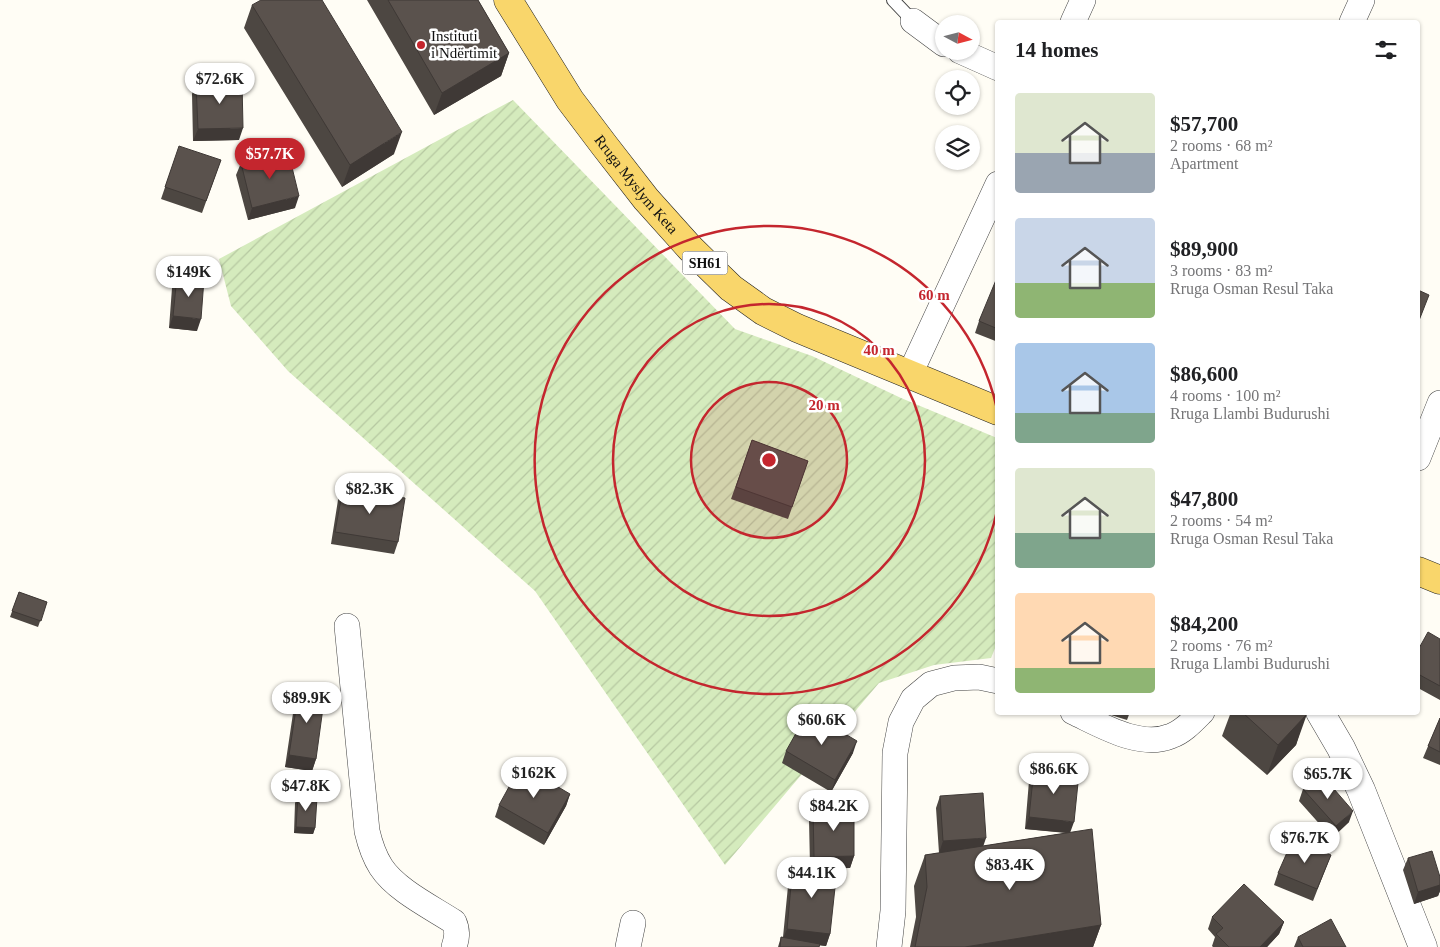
<!DOCTYPE html>
<html lang="en">
<head>
<meta charset="utf-8">
<style>
	:root { --surface:#fff; --page:#f6f6f6; --text:#202124; --muted:#757577; --accent:#c4262e }
	body { margin:0; font-family:Georgia,serif; background:var(--page); color:var(--text); height:100vh; display:flex; flex-direction:column; font-size:19px; white-space:nowrap }
	* { box-sizing:border-box; margin:0 }
	p { font-size:16px; color:var(--muted) }
	.icon { flex:none; width:28px; height:28px; fill:none; stroke:currentColor; stroke-width:2; stroke-linecap:round; stroke-linejoin:round }
	.map { position:relative; flex:1; overflow:hidden }
	.sheet { position:absolute; left:995px; top:20px; width:425px; height:695px; display:flex; flex-direction:column; background:var(--surface); border-radius:5px; box-shadow:0 1px 4px #0004 }
	.sheet>* { flex:none }
	.needle { width:32px; rotate:97deg }
	.buttons { position:absolute; left:935px; top:15px; display:grid; gap:10px }
	.buttons a { display:grid; place-items:center; width:45px; height:45px; border-radius:50%; background:var(--surface); box-shadow:0 1px 4px #0004; font-size:25px }
	.price { position:absolute; translate:-50% -42px; padding:0 11px; border-radius:18px; background:#fff; color:#222; font-size:16px; line-height:32px; filter:drop-shadow(0 1px 2px #0008) }
	.price::after { content:''; position:absolute; left:50%; top:30px; width:15px; height:11px; margin-left:-8px; background:inherit; clip-path:polygon(0 0,100% 0,50% 100%) }
	.price.active { background:var(--accent); color:#fff }
	ul { padding:0; list-style:none }
	li { display:flex; align-items:center; gap:15px; height:125px; padding:0 20px }
	li span { display:grid; place-items:center; flex:none; width:140px; height:100px; border-radius:5px; color:#555 }
	li>.icon { margin-inline-start:auto }
	span .icon { width:60px; height:60px; fill:#fffc; stroke-width:1 }
	li b { font-size:21px }
	h2 { display:flex; justify-content:space-between; align-items:center; height:60px; padding:0 20px; font-size:21px }
	.map>svg:first-child { display:block }
	.garden { fill:url(#garden-furrows) }
	.lines { fill:none; stroke-linecap:round; stroke-linejoin:round }
	.service-casing { stroke:#444; stroke-width:14 }
	.minor-casing { stroke:#444; stroke-width:26 }
	.tertiary-casing { stroke:#444; stroke-width:29 }
	.primary-casing { stroke:#222; stroke-width:29 }
	.service { stroke:#fff; stroke-width:12 }
	.minor { stroke:#fff; stroke-width:25 }
	.tertiary { stroke:#fff; stroke-width:28 }
	.primary { stroke:#f9d66b; stroke-width:28 }
	.wall { fill:#4d4742 }
	.shaded-wall { fill:#3f3936 }
	.building { fill:#5a524d; stroke:#3f3936 }
	.ring { fill:none; stroke:#c4262e; stroke-width:2.5 }
	.poi-dot { fill:#c4262e; stroke:#fff; stroke-width:2 }
	.labels { text-anchor:middle; dominant-baseline:central; stroke-width:5; stroke-linejoin:round; paint-order:stroke }
	.shield { fill:#fff; stroke:#585858; stroke-width:1 }
	.shield-label { font-size:14px; font-weight:bold; fill:#111 }
	.poi-label { font-size:15px; fill:#111; stroke:#fff; text-anchor:start }
	.street-label { font-size:15px; fill:#111; stroke:#fff }
	.centre { fill:#c4262e; stroke:#fff; stroke-width:2.5 }
	.ring-label { font-size:15px; text-anchor:middle; font-weight:bold; fill:#c4262e; stroke:#fff; stroke-width:5; stroke-linejoin:round; paint-order:stroke }
</style>
</head>
<body>
<div class="map">
<svg width="1440" height="947" viewBox="0 0 1440 947">
	<defs>
		<pattern id="garden-furrows" width="10" height="10" patternUnits="userSpaceOnUse" patternTransform="scale(1.25)"><rect width="10" height="10" fill="#d5ebbd"/><path d="M-1 1l2-2M0 10L10 0M9 11l2-2" fill="none" stroke="#b6c8a1"/></pattern>
	</defs>
	<rect width="100%" height="100%" fill="#fffdf5"/>
	<path class="garden" d="M 513,100 L 735,329 L 812,356 L 901,398 L 997,438 L 998,641 L 991,658 L 934,665 L 879,683 L 725,865 L 535,591 L 288,371 L 231,306 L 219,259 Z"/>
	<g class="lines">
		<g class="service-casing">
			<path id="service" d="M 893,0 L 913,21"/>
		</g>
		<g class="minor-casing">
			<path id="minor" d="M 913,21 L 944,44
				M 1073,22 L 1083,0
				M 1352,22 L 1362,0
				M 960,51 L 998,68
				M 909,376 L 998,184
				M 1418,458 L 1440,403
				M 347,626 L 367,831 C 370,844 374,856 381,867 C 396,890 431,907 454,922 C 458,931 457,938 454,947
				M 1073,712 C 1101,725 1140,749 1171,736 C 1183,732 1193,721 1202,712
				M 628,947 L 633,923
				M 889,947 L 893,911 L 895,753 L 901,722 L 913,699 L 931,684 L 954,678 L 979,677 L 998,681"/>
		</g>
		<g class="tertiary-casing">
			<path id="tertiary" d="M 1320,712 L 1341,748 L 1361,790 L 1423,947"/>
		</g>
		<g class="primary-casing">
			<g id="primary">
				<path id="s1" d="M 508,0 L 570,100 L 604,145 L 646,199 L 690,248 L 731,288 L 763,311 L 797,328 L 998,411"/>
				<path d="M 1418,571 L 1440,580"/>
			</g>
		</g>
		<use href="#service" class="service"/>
		<use href="#minor" class="minor"/>
		<use href="#tertiary" class="tertiary"/>
		<use href="#primary" class="primary"/>
	</g>
	<path class="wall" d="M 367,0 L 478,0 L 509,53 L 501,76 L 434,115 Z
		M 252,5 L 394,154 L 342,187 L 244,28 Z
		M 196,83 L 239,140 L 193,141 L 192,94 Z
		M 175,158 L 221,160 L 202,213 L 161,199 Z
		M 241,163 L 295,208 L 248,220 L 236,175 Z
		M 177,276 L 197,331 L 169,328 L 172,288 Z
		M 998,280 L 998,342 L 975,333 L 979,321 Z
		M 752,440 L 808,461 L 788,519 L 731,499 Z
		M 343,488 L 398,542 L 394,554 L 331,544 L 338,500 Z
		M 19,592 L 47,602 L 38,627 L 10,617 Z
		M 1440,639 L 1440,700 L 1418,688 L 1418,650 Z
		M 299,689 L 316,759 L 312,771 L 285,767 L 295,700 Z
		M 1101,712 L 1130,712 L 1127,720 Z
		M 1231,712 L 1306,712 L 1296,745 L 1267,775 L 1222,736 Z
		M 1440,718 L 1440,765 L 1423,758 Z
		M 786,751 L 853,753 L 831,792 L 782,763 Z
		M 1034,769 L 1070,832 L 1101,925 L 1093,947 L 910,947 L 916,917 L 914,886 L 925,855 L 939,853 L 936,808 L 940,796 L 983,846 L 1066,833 L 1025,829 L 1029,781 Z
		M 1303,789 L 1349,822 L 1332,838 L 1299,801 Z
		M 570,794 L 566,806 L 544,845 L 495,817 L 499,805 Z
		M 298,797 L 315,828 L 313,834 L 294,833 L 295,803 Z
		M 813,808 L 854,856 L 850,868 L 831,868 L 830,934 L 826,946 L 819,945 L 819,947 L 778,947 L 781,937 L 783,937 L 789,876 L 793,864 L 810,866 L 809,820 Z
		M 1331,855 L 1313,901 L 1274,885 L 1278,873 Z
		M 1408,858 L 1440,877 L 1440,891 L 1438,896 L 1414,904 L 1403,870 Z
		M 1212,917 L 1284,922 L 1279,934 L 1267,947 L 1213,947 L 1212,946 L 1215,937 L 1208,929 Z
		M 1298,937 L 1346,947 L 1294,947 Z"/>
	<path class="shaded-wall" d="M 509,53 L 501,76 L 434,115 L 442,93 Z
		M 243,128 L 239,140 L 193,141 L 198,129 Z
		M 402,132 L 394,154 L 342,187 L 350,165 Z
		M 299,196 L 295,208 L 248,220 L 252,208 Z
		M 173,316 L 201,319 L 197,331 L 169,328 Z
		M 1307,714 L 1296,745 L 1267,775 L 1278,745 Z
		M 857,741 L 853,753 L 831,792 L 835,780 Z
		M 289,755 L 316,759 L 312,771 L 285,767 Z
		M 570,794 L 566,806 L 544,845 L 548,833 Z
		M 1353,811 L 1349,822 L 1332,838 L 1336,826 Z
		M 1029,817 L 1074,822 L 1070,833 L 1025,829 Z
		M 296,827 L 315,828 L 313,834 L 294,833 Z
		M 986,838 L 982,850 L 939,853 L 943,841 Z
		M 854,856 L 850,868 L 810,869 L 814,857 Z
		M 1440,885 L 1440,891 L 1438,896 L 1414,904 L 1418,892 Z
		M 1284,922 L 1279,934 L 1267,947 L 1260,947 Z
		M 1101,925 L 1093,947 L 965,947 Z
		M 787,929 L 830,934 L 826,946 L 782,941 Z"/>
	<path class="building" d="M 261,0 L 322,0 L 402,132 L 350,165 L 252,5 Z
		M 388,0 L 478,0 L 509,53 L 442,93 Z
		M 242,82 L 243,128 L 198,129 L 196,83 Z
		M 179,146 L 221,160 L 206,201 L 165,187 Z
		M 288,151 L 299,196 L 252,208 L 241,163 Z
		M 177,276 L 204,279 L 201,319 L 173,316 Z
		M 996,280 L 998,280 L 998,329 L 979,321 Z
		M 1418,290 L 1429,295 L 1418,323 Z
		M 752,440 L 808,461 L 792,507 L 736,487 Z
		M 343,488 L 405,498 L 398,542 L 335,532 Z
		M 19,592 L 47,602 L 41,621 L 12,611 Z
		M 1428,632 L 1440,639 L 1440,686 L 1418,674 L 1418,650 Z
		M 299,689 L 325,693 L 316,759 L 289,755 Z
		M 808,712 L 857,741 L 835,780 L 786,751 Z
		M 1242,712 L 1306,712 L 1307,714 L 1278,745 Z
		M 1440,718 L 1440,752 L 1428,746 Z
		M 521,765 L 570,794 L 548,833 L 499,805 Z
		M 1034,769 L 1079,773 L 1074,822 L 1029,817 Z
		M 1321,774 L 1353,811 L 1336,826 L 1303,789 Z
		M 983,793 L 986,838 L 943,841 L 940,796 Z
		M 298,797 L 317,798 L 315,828 L 296,827 Z
		M 854,807 L 854,856 L 814,857 L 813,808 Z
		M 1092,829 L 1101,925 L 965,947 L 915,947 L 927,887 L 925,855 Z
		M 1293,839 L 1331,855 L 1317,889 L 1278,873 Z
		M 1432,851 L 1440,877 L 1440,885 L 1418,892 L 1408,858 Z
		M 793,864 L 837,869 L 830,934 L 787,929 Z
		M 1244,884 L 1284,922 L 1260,947 L 1229,947 L 1216,934 L 1223,928 L 1212,917 Z
		M 1331,919 L 1346,947 L 1303,947 L 1298,937 Z
		M 781,937 L 820,944 L 819,947 L 780,947 Z"/>
	<circle cx="769" cy="460" r="78" fill="#c4262e" fill-opacity=".12"/>
	<g class="ring">
		<circle cx="769" cy="460" r="78"/>
		<circle cx="769" cy="460" r="156"/>
		<path d="M997 511A234 234 0 1 1 997 409"/>
	</g>
	<circle class="poi-dot" cx="421" cy="45" r="5"/>
	<g class="labels">
		<rect class="shield" x="682.5" y="251.5" width="45" height="23" rx="4"/>
		<g class="shield-label">
			<text x="705" y="263">SH61</text>
		</g>
		<g class="poi-label">
			<text x="431" y="36">Instituti<tspan x="431" dy="17">i Ndërtimit</tspan></text>
		</g>
		<g class="street-label">
			<text stroke="none"><textPath href="#s1" startOffset="225">Rruga Myslym Keta</textPath></text>
		</g>
	</g>
	<circle cx="769" cy="460" r="8" class="centre"/>
	<g class="ring-label">
		<text x="934" y="300">60 m</text>
		<text x="879" y="355">40 m</text>
		<text x="824" y="410">20 m</text>
	</g>
</svg>
<div class="buttons">
<a><svg class="needle" viewBox="-14 -14 28 28"><path d="M0-13l5 13h-10z" fill="#e53935"/><path d="M0 13l5-13h-10z" fill="#757577"/></svg></a>
<a><svg class="icon" aria-label="locate" viewBox="0 0 24 24"><circle cx="12" cy="12" r="6"/><path d="M12 2v4M12 18v4M2 12h4M18 12h4"/></svg></a>
<a><svg class="icon" aria-label="layers" viewBox="0 0 24 24"><path d="M12 4l9 5-9 5-9-5zM3 14l9 5 9-5"/></svg></a>
</div>
<b class="price" style="left:220px;top:105px">$72.6K</b>
<b class="price active" style="left:270px;top:180px">$57.7K</b>
<b class="price" style="left:189px;top:298px">$149K</b>
<b class="price" style="left:370px;top:515px">$82.3K</b>
<b class="price" style="left:307px;top:724px">$89.9K</b>
<b class="price" style="left:822px;top:746px">$60.6K</b>
<b class="price" style="left:1054px;top:795px">$86.6K</b>
<b class="price" style="left:534px;top:799px">$162K</b>
<b class="price" style="left:1328px;top:800px">$65.7K</b>
<b class="price" style="left:306px;top:812px">$47.8K</b>
<b class="price" style="left:834px;top:832px">$84.2K</b>
<b class="price" style="left:1305px;top:864px">$76.7K</b>
<b class="price" style="left:1010px;top:891px">$83.4K</b>
<b class="price" style="left:812px;top:899px">$44.1K</b>
<section class="sheet">
<h2>14 homes<svg class="icon" aria-label="filters" viewBox="0 0 24 24"><path d="M4 7h16M4 17h16"/><circle cx="9" cy="7" r="2"/><circle cx="15" cy="17" r="2"/></svg></h2>
<ul>
<li><span style="background:linear-gradient(#dfe7d0 60%,#9aa5b1 0)"><svg class="icon" aria-label="home" viewBox="0 0 24 24"><path d="M3 11l9-7 9 7M6 9v11h12V9"/></svg></span><div><b>$57,700</b><p>2 rooms · 68 m²</p><p>Apartment</p></div></li>
<li><span style="background:linear-gradient(#c9d6e8 65%,#8fb573 0)"><svg class="icon" aria-label="home" viewBox="0 0 24 24"><path d="M3 11l9-7 9 7M6 9v11h12V9"/></svg></span><div><b>$89,900</b><p>3 rooms · 83 m²</p><p>Rruga Osman Resul Taka</p></div></li>
<li><span style="background:linear-gradient(#a9c7e8 70%,#7fa58c 0)"><svg class="icon" aria-label="home" viewBox="0 0 24 24"><path d="M3 11l9-7 9 7M6 9v11h12V9"/></svg></span><div><b>$86,600</b><p>4 rooms · 100 m²</p><p>Rruga Llambi Budurushi</p></div></li>
<li><span style="background:linear-gradient(#dfe7d0 65%,#7fa58c 0)"><svg class="icon" aria-label="home" viewBox="0 0 24 24"><path d="M3 11l9-7 9 7M6 9v11h12V9"/></svg></span><div><b>$47,800</b><p>2 rooms · 54 m²</p><p>Rruga Osman Resul Taka</p></div></li>
<li><span style="background:linear-gradient(#ffd9b3 75%,#8fb573 0)"><svg class="icon" aria-label="home" viewBox="0 0 24 24"><path d="M3 11l9-7 9 7M6 9v11h12V9"/></svg></span><div><b>$84,200</b><p>2 rooms · 76 m²</p><p>Rruga Llambi Budurushi</p></div></li>
</ul>
</section>
</div>
</body>
</html>
